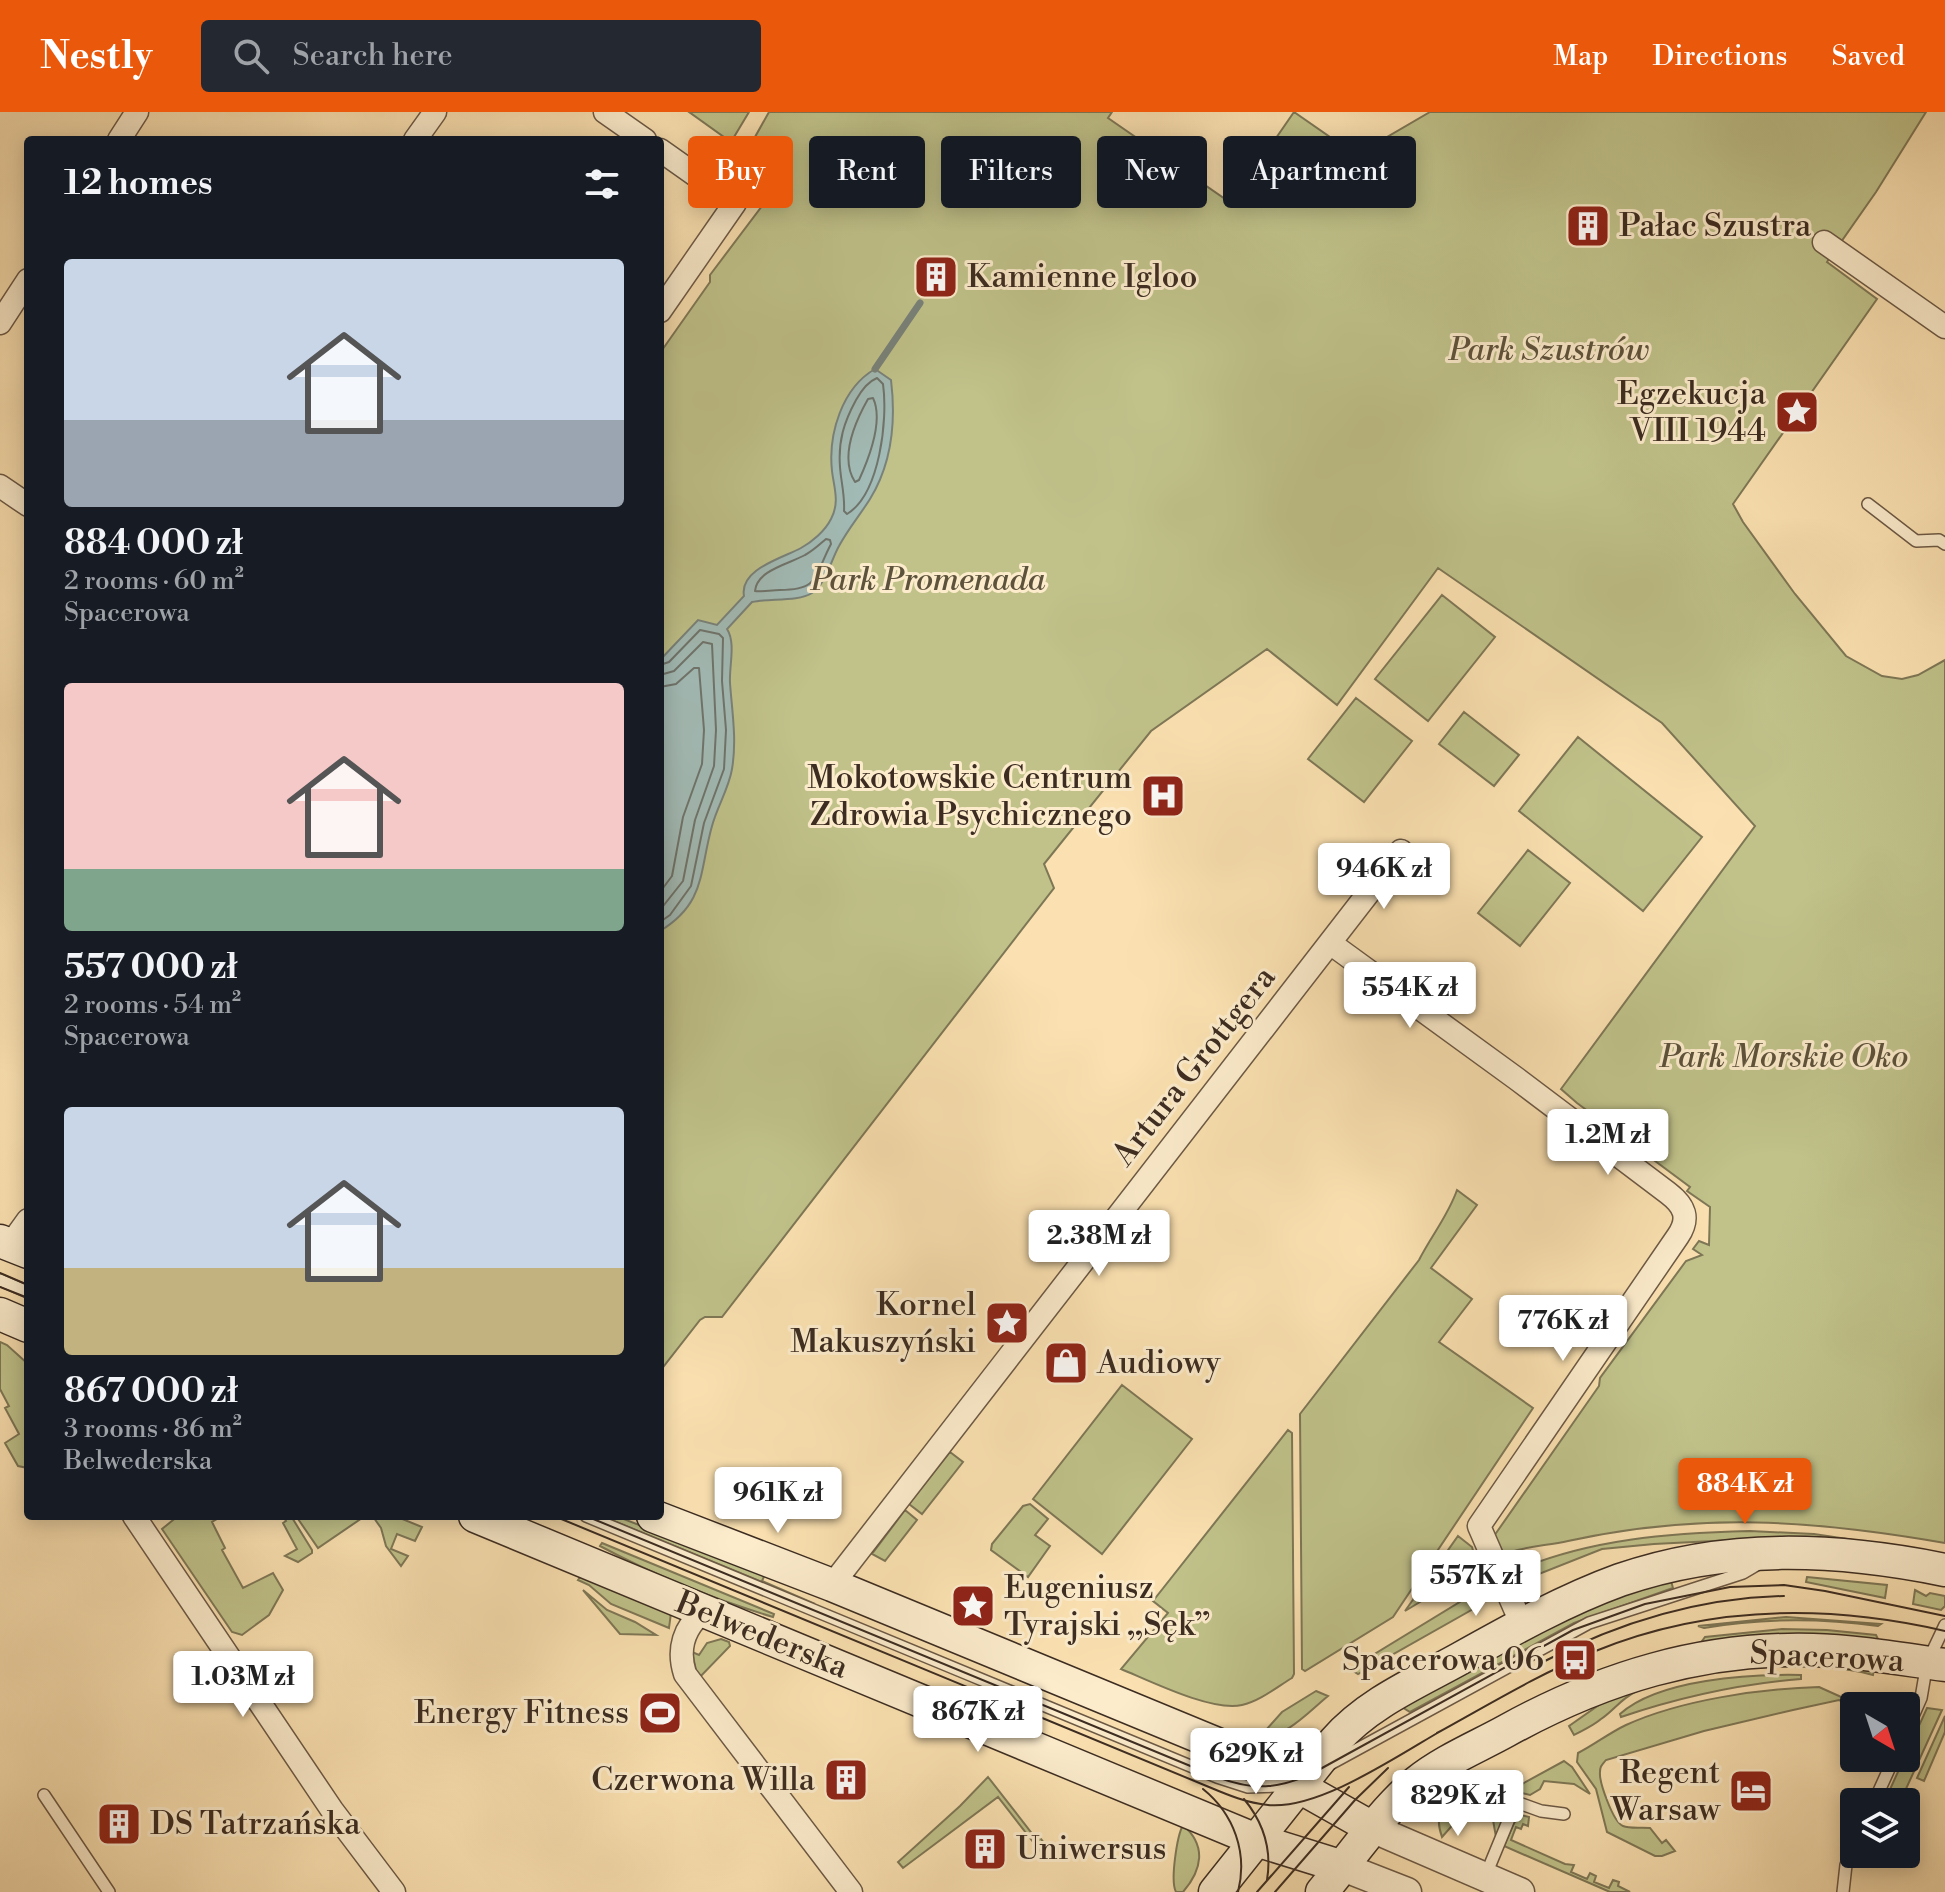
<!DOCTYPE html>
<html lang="en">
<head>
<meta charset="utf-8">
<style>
	:root { --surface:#171b24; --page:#242831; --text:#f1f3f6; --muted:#9ea1a6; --accent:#ea580c }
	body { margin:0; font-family:"Libre Bodoni",serif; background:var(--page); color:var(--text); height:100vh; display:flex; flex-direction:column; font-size:30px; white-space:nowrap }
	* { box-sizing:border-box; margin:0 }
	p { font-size:26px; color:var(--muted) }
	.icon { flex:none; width:44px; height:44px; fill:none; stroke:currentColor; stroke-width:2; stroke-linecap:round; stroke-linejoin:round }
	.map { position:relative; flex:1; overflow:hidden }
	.drawer { position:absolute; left:24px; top:24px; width:640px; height:1384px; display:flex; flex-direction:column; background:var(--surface); border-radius:8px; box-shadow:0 4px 20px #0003 }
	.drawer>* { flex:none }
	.banner { position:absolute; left:688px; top:24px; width:760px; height:72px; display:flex; gap:16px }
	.needle { width:52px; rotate:141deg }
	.controls { position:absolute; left:1840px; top:1580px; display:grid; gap:16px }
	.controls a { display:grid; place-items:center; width:80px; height:80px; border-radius:8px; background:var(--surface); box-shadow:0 4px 20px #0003; font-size:40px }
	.price { position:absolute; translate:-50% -68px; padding:0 18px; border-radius:8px; background:#fff; color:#222; font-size:26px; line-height:52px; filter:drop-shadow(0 2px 4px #0008) }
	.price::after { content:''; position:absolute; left:50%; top:48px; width:24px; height:18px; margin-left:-12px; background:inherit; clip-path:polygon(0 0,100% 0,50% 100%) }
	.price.active { background:var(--accent); color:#fff }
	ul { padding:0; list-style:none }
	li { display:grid; align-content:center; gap:16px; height:424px; padding:0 40px }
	li span { display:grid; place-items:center; height:248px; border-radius:8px; color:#555 }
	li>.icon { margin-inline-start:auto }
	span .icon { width:144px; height:144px; fill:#fffc; stroke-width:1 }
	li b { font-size:34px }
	h2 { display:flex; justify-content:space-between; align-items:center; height:96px; padding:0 40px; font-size:34px }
	.chip { padding:0 28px; border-radius:8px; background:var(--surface); box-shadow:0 4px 20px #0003; font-size:28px; line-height:72px }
	.chip.active { background:var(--accent); color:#fff }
	header { display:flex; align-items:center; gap:48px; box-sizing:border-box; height:112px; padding:0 40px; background:var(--accent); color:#fff }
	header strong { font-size:38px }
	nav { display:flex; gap:44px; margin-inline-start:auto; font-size:28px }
	.search { width:560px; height:72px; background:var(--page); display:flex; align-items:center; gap:20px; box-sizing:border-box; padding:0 28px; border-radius:8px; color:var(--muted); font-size:30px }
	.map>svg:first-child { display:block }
	.green { fill:#c0c28a; stroke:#7e7756; stroke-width:2 }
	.water { fill:#a2bbb6; stroke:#79827a; stroke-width:2 }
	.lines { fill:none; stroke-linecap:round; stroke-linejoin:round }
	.shore { stroke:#6f746c; stroke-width:2 }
	.stream { stroke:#79827a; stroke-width:7 }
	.service-casing { stroke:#6c5945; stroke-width:14 }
	.minor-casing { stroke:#6c5945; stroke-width:25 }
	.tertiary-casing { stroke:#6c5945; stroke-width:31 }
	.secondary-casing { stroke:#3c2c21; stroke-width:35 }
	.service { stroke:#fceccc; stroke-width:11 }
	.minor { stroke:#fceccc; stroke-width:22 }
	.tertiary { stroke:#fceccc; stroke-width:28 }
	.secondary { stroke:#fceccc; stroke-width:32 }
	.tram { stroke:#3c2c21; stroke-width:2 }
	.labels { text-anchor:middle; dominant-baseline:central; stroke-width:6; stroke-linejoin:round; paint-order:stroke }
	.poi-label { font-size:32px; fill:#3c2c21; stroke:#fceccc; text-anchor:end }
	.park-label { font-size:32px; font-style:italic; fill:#5d523b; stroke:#fceccc }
	.street-label { font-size:32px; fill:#3c2c21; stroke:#fceccc }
</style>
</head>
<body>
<header>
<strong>Nestly</strong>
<div class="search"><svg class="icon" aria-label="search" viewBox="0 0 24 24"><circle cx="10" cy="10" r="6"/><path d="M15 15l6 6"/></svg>Search here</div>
<nav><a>Map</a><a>Directions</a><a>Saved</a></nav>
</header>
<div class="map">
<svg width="1945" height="1780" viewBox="0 0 1945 1780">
	<rect width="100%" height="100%" fill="#fbe1b1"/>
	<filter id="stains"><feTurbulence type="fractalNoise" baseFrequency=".0025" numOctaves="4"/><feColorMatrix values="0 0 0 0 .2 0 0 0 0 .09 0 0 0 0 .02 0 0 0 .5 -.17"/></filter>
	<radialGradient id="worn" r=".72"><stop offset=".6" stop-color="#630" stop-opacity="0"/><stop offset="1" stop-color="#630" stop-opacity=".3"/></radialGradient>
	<path class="green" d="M 689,0 L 749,0 L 731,30 Z
		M 769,0 L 1112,0 L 1108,6 L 1231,91 L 1294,0 L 1356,43 L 1430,0 L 1926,0 L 1876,80 L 1827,150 L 1877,187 L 1733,392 L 1743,410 L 1795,482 L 1846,544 L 1882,564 L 1902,567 L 1918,563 L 1945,548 L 1945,1431 C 1813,1408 1700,1400 1568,1429 C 1546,1434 1523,1434 1502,1443 L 1494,1424 L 1599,1274 L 1600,1266 L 1686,1149 L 1702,1143 L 1693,1137 L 1699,1129 L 1709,1133 L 1710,1095 L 1687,1079 L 1690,1075 L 1577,991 L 1561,977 L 1755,714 L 1662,611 L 1438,456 L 1337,593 L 1267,537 L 1151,619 L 1044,752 L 1054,776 L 722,1205 L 705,1205 L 700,1208 L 660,1259 L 660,241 L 710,170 L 710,163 L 771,82 L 770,78 L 779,65 L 746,41 Z
		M 1442,483 L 1495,525 L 1428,609 L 1375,567 Z
		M 1356,586 L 1412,629 L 1364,690 L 1308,647 Z
		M 1464,600 L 1519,643 L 1494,674 L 1439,632 Z
		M 1578,625 L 1702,725 L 1643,799 L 1519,699 Z
		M 1528,738 L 1570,771 L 1520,834 L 1478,801 Z
		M 1457,1078 L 1477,1093 L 1431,1156 L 1472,1187 L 1439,1230 L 1533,1296 L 1393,1505 L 1305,1559 L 1302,1557 L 1300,1302 L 1419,1148 C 1431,1124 1448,1104 1457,1078 Z
		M 0,1230 L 7,1233 L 28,1252 L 28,1356 L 18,1354 L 5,1331 L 19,1322 L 5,1296 L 9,1294 L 0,1277 Z
		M 1122,1273 L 1192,1327 L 1102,1442 L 1033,1387 Z
		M 1288,1318 L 1292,1321 L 1294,1562 L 1292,1566 C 1277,1575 1260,1589 1242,1593 C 1212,1600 1150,1569 1121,1557 L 1168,1501 L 1153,1489 Z
		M 950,1340 L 963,1350 L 922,1402 L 909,1392 Z
		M 1030,1392 L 1048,1407 L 1035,1423 L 1050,1434 L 1028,1465 L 991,1438 L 992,1432 L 1023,1394 Z
		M 905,1398 L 917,1408 L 885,1449 L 872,1442 Z
		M 178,1404 L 222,1404 L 212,1410 L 225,1436 L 222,1438 L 243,1476 L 273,1461 L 283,1478 L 269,1503 L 242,1523 L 232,1520 L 162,1417 Z
		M 283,1404 L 291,1404 L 312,1438 L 312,1441 L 298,1450 L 285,1444 L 297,1437 L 283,1411 L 286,1409 Z
		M 296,1404 L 365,1404 L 318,1436 Z
		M 377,1404 L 395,1404 L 422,1415 L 415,1429 L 397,1422 L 391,1437 L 408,1444 L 401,1454 L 386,1434 L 381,1416 L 374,1406 Z
		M 602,1404 L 616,1404 L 765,1462 L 762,1469 L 815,1492 Z
		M 1750,1419 L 1814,1422 L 1894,1434 L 1773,1426 L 1654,1432 L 1602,1437 L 1534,1464 L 1515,1459 C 1589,1427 1670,1421 1750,1419 Z
		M 1458,1424 L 1472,1435 L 1478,1455 L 1405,1499 Z
		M 602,1431 L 774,1502 L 773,1505 C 713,1487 656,1464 600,1434 Z
		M 581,1464 L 671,1501 L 669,1516 L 611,1492 L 589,1473 L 578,1468 Z
		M 1807,1465 L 1887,1473 L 1885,1486 L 1806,1470 Z
		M 1671,1469 L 1673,1476 L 1574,1511 L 1410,1600 L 1402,1595 L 1541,1519 L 1614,1486 Z
		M 1491,1471 L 1489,1485 L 1482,1492 L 1358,1562 L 1350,1557 Z
		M 583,1478 L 607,1498 L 635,1510 L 656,1523 L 620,1522 Z
		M 1915,1478 L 1926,1484 L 1930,1481 L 1945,1484 L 1945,1494 L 1941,1498 L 1913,1492 Z
		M 1786,1505 L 1881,1512 L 1878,1514 C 1820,1506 1762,1506 1704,1516 L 1698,1514 Z
		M 1782,1517 L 1827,1518 L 1876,1523 L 1879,1529 L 1700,1532 L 1705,1525 Z
		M 721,1527 L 729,1530 L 730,1534 L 698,1567 L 692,1540 L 699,1543 L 707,1531 Z
		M 1788,1551 L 1874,1557 L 1873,1563 C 1818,1546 1687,1555 1635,1580 C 1621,1587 1613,1599 1601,1607 C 1593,1614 1583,1618 1574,1623 L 1569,1614 L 1609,1586 L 1691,1561 Z
		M 1801,1563 L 1801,1567 C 1739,1572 1680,1585 1621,1605 L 1620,1602 C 1659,1567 1750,1562 1801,1563 Z
		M 1819,1575 L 1857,1592 L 1854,1595 L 1839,1588 L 1793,1598 L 1704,1619 L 1606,1648 C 1602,1653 1600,1654 1600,1660 C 1599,1670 1613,1710 1623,1714 C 1630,1717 1642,1715 1650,1716 L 1662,1731 L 1666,1728 L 1675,1739 L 1662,1744 L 1655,1744 L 1607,1720 L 1596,1677 L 1577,1650 L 1578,1641 C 1594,1633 1609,1621 1626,1613 C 1681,1588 1758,1577 1819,1575 Z
		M 1316,1579 L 1328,1584 C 1305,1603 1289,1623 1258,1627 L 1282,1600 Z
		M 1927,1596 L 1942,1598 L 1900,1690 L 1887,1684 Z
		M 1945,1604 L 1945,1620 L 1924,1669 L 1917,1666 Z
		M 1564,1649 L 1572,1655 L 1590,1682 L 1574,1672 L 1544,1669 L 1540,1677 L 1530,1683 L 1514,1679 L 1496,1725 L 1493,1708 L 1500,1684 Z
		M 988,1665 L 1034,1724 L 1038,1723 L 1047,1735 L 1041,1740 L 998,1685 L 903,1756 L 898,1750 L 960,1694 Z
		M 1456,1679 L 1463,1697 L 1458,1707 L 1442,1725 C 1435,1706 1439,1691 1456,1679 Z
		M 1521,1703 L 1529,1705 L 1528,1714 L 1523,1712 L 1521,1717 L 1516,1715 L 1511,1728 L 1565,1752 L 1574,1753 L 1571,1760 L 1587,1767 L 1590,1761 L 1596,1764 L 1594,1770 L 1609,1776 L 1613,1768 L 1619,1770 L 1618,1774 L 1630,1780 L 1610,1780 L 1504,1734 L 1514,1711 Z
		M 1183,1713 C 1207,1734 1202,1758 1183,1780 L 1176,1780 C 1170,1769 1177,1724 1183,1713 Z"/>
	<path class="water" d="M 875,257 L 891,268 C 896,309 892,351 870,387 C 860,403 848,417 839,434 C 831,448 826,472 812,481 C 798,490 769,486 752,490 L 727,517 C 736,531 729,554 730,571 C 732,599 737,628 732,657 C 729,676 717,695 712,714 C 699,760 706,791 660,819 L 660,548 L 698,508 L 717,513 L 744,484 C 739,457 783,446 801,436 C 812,430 825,419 831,407 C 840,390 834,376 832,359 C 828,322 842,276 875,257 Z"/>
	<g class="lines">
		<path class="shore" d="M 877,266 L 883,272 C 888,307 880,382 847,402 L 844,399 C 845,383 841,370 840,355 C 838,329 844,310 856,288 C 861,279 867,270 877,266 Z
			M 873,286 C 884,309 869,346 859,368 L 855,370 C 839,345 855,310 868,287 Z
			M 826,427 L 830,428 L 831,432 C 814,464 820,478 780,478 C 771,478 762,480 755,479 C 757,458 789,452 805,443 C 813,439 820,432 826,427 Z
			M 660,553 L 669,550 L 700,518 L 719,522 L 723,526 L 722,569 L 726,618 L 724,657 L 704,711 L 691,774 L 670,803 L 660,810
			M 660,563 L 674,559 L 703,530 L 712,532 L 716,618 L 714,654 L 695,708 L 683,769 L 660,798
			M 660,575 L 676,572 L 694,556 L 699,556 L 704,618 L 702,652 L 683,705 L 672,764 L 660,780"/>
		<path class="stream" d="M 875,257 L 920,191"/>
		<g class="service-casing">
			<path id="service" d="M 1868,392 L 1916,429 L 1939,428 L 1945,432
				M 0,1168 L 28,1180
				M 586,1404 L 1217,1665 L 1248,1675 L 1280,1674
				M 1906,1620 L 1921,1586 L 1927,1551 L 1945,1513
				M 1332,1651 L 1589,1511 L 1743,1461 L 1760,1451
				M 44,1683 L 109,1780
				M 1874,1690 L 1894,1646
				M 1485,1765 L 1516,1690 L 1541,1699 L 1564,1702
				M 1843,1780 L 1846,1753 L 1854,1735"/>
		</g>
		<g class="minor-casing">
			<path id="minor" d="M 605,0 L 645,28
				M 119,28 L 137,0
				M 415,28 L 435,0
				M 660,38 L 735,91 L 660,199
				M 1824,130 L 1945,215
				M 0,211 L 28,168
				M 0,374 L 28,393
				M 1330,831 L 1517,967 L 1668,1081 C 1685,1094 1690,1106 1678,1124 L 1479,1414 L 1522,1513
				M 10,1133 L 28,1108
				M 134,1404 L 332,1698 L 394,1780
				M 832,1473 L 1401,739
				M 704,1499 C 684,1515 677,1537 685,1562 L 851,1780"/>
		</g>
		<g class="tertiary-casing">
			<path id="tertiary" d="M 1374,1717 L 1520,1780
				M 1343,1755 L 1407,1780"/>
		</g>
		<g class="secondary-casing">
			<path id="secondary" d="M 0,1129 L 28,1140
				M 0,1202 L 28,1214
				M 475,1404 L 1256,1728 L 1343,1755
				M 653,1404 L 832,1473 L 1239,1641 L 1374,1717
				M 1215,1780 L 1335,1629 C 1368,1591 1418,1570 1461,1546 C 1513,1517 1565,1488 1620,1468 C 1727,1431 1836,1436 1945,1458
				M 1322,1780 C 1351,1745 1382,1699 1417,1670 C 1443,1649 1477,1635 1506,1619 C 1602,1566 1702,1535 1813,1538 C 1857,1539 1901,1547 1945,1553"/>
		</g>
		<use href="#service" class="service"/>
		<use href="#minor" class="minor"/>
		<use href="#tertiary" class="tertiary"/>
		<use href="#secondary" class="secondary"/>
		<path class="tram" d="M 0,1161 L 28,1173
			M 0,1175 L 28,1186
			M 554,1404 L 1209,1675 C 1228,1683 1247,1691 1268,1693 C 1320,1698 1400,1642 1446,1616
			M 586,1404 L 1217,1665 C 1253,1679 1279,1677 1313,1661 L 1573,1518 L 1645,1492 L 1730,1475 L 1784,1473 L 1825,1479 L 1945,1504
			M 1543,1550 C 1619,1510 1698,1486 1784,1484
			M 1437,1621 C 1488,1593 1539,1562 1593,1540 C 1707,1493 1827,1492 1945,1519
			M 1203,1677 C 1234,1702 1248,1741 1238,1780
			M 1244,1687 C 1263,1710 1272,1738 1267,1768
			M 1257,1780 L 1349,1675
			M 1275,1780 L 1355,1688 L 1388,1656"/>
	</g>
	<defs>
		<g id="building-square" transform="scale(2.3)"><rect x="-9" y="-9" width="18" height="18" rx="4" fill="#8f2418" stroke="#fceccc"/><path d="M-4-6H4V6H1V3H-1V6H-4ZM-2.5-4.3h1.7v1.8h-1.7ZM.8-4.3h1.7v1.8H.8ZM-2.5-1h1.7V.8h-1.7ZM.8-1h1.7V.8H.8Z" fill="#fff"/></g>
		<g id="sight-square" transform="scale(2.3)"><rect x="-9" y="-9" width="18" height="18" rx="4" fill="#8f2418" stroke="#fceccc"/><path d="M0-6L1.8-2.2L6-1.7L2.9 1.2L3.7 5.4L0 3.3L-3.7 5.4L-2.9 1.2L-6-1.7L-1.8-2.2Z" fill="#fff"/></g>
		<g id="hospital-square" transform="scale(2.3)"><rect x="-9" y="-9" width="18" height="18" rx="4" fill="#8f2418" stroke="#fceccc"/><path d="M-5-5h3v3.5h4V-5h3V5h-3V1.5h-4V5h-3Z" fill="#fff"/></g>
		<g id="shop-square" transform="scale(2.3)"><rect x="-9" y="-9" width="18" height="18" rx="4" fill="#8f2418" stroke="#fceccc"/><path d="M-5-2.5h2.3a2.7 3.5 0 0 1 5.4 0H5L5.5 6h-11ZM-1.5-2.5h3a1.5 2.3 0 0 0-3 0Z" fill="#fff"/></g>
		<g id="bus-square" transform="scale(2.3)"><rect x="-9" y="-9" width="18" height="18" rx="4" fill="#8f2418" stroke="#fceccc"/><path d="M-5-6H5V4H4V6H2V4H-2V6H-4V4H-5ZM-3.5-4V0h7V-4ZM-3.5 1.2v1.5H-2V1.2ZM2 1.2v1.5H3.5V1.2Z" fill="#fff"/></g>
		<g id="stadium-square" transform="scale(2.3)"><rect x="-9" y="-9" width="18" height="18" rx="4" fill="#8f2418" stroke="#fceccc"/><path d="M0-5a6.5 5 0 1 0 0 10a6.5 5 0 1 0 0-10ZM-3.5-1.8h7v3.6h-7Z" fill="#fff"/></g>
		<g id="hotel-square" transform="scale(2.3)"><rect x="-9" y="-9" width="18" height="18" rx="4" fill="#8f2418" stroke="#fceccc"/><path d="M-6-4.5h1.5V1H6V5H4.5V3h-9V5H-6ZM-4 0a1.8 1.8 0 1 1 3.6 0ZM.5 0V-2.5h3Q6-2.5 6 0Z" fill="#fff"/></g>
	</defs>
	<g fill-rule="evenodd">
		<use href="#building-square" x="1588" y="114"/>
		<use href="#building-square" x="936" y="165"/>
		<use href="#sight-square" x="1797" y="300"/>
		<use href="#hospital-square" x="1163" y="684"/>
		<use href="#sight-square" x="1007" y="1211"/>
		<use href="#shop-square" x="1066" y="1251"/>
		<use href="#sight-square" x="973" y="1494"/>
		<use href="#bus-square" x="1575" y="1548"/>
		<use href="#stadium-square" x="660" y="1601"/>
		<use href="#building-square" x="846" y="1668"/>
		<use href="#hotel-square" x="1751" y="1679"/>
		<use href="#building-square" x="119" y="1712"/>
		<use href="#building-square" x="985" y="1737"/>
	</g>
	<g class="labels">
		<g class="poi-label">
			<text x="1619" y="114" text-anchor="start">Pałac Szustra</text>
			<text x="967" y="165" text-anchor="start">Kamienne Igloo</text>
			<text x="1766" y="282">Egzekucja<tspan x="1766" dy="37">VIII 1944</tspan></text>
			<text x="1132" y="666">Mokotowskie Centrum<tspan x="1132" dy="37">Zdrowia Psychicznego</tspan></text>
			<text x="976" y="1193">Kornel<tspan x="976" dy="37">Makuszyński</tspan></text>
			<text x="1097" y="1251" text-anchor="start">Audiowy</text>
			<text x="1004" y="1476" text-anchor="start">Eugeniusz<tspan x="1004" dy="37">Tyrajski „Sęk”</tspan></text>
			<text x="1544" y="1548">Spacerowa 06</text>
			<text x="629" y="1601">Energy Fitness</text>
			<text x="1720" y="1661">Regent<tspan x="1720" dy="37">Warsaw</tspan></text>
			<text x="815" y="1668">Czerwona Willa</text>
			<text x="150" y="1712" text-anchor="start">DS Tatrzańska</text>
			<text x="1016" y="1737" text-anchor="start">Uniwersus</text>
		</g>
		<g class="park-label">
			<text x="1549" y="238">Park Szustrów</text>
			<text x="928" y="468">Park Promenada</text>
			<text x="1784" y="945">Park Morskie Oko</text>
		</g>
		<g class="street-label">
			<text transform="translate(1194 954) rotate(-52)">Artura Grottgera</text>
			<text transform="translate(762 1523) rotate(22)">Belwederska</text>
			<text transform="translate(1827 1545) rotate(3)">Spacerowa</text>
		</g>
	</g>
	<rect width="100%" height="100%" filter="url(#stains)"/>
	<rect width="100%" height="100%" fill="url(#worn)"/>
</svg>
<div class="controls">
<a><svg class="needle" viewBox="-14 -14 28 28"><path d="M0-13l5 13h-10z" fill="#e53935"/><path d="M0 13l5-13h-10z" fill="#9ea1a6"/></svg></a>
<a><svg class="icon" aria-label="layers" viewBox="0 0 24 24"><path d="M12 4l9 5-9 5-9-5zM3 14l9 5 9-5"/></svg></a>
</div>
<b class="price" style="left:1384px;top:799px">946K zł</b>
<b class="price" style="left:1410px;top:918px">554K zł</b>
<b class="price" style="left:1608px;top:1065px">1.2M zł</b>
<b class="price" style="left:1099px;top:1166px">2.38M zł</b>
<b class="price" style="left:1563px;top:1251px">776K zł</b>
<b class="price active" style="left:1745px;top:1414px">884K zł</b>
<b class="price" style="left:778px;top:1423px">961K zł</b>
<b class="price" style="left:1476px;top:1506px">557K zł</b>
<b class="price" style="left:243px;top:1607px">1.03M zł</b>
<b class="price" style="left:978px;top:1642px">867K zł</b>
<b class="price" style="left:1256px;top:1684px">629K zł</b>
<b class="price" style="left:1458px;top:1726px">829K zł</b>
<div class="banner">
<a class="chip active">Buy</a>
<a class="chip">Rent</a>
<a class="chip">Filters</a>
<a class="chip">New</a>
<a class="chip">Apartment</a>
</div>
<section class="drawer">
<h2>12 homes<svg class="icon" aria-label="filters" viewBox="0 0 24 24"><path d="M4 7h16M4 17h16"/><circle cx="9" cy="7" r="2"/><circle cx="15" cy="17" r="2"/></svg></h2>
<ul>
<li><span style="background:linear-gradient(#c9d6e8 65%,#9aa5b1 0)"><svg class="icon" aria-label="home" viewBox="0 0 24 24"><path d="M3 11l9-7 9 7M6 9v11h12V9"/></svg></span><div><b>884 000 zł</b><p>2 rooms · 60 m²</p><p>Spacerowa</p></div></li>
<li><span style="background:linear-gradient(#f6c9c9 75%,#7fa58c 0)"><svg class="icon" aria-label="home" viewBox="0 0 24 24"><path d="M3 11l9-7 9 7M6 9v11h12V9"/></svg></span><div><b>557 000 zł</b><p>2 rooms · 54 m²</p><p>Spacerowa</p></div></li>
<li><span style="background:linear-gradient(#c9d6e8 65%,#c2b280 0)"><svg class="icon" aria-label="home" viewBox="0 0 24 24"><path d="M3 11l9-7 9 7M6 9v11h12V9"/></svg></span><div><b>867 000 zł</b><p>3 rooms · 86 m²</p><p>Belwederska</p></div></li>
</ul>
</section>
</div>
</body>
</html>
